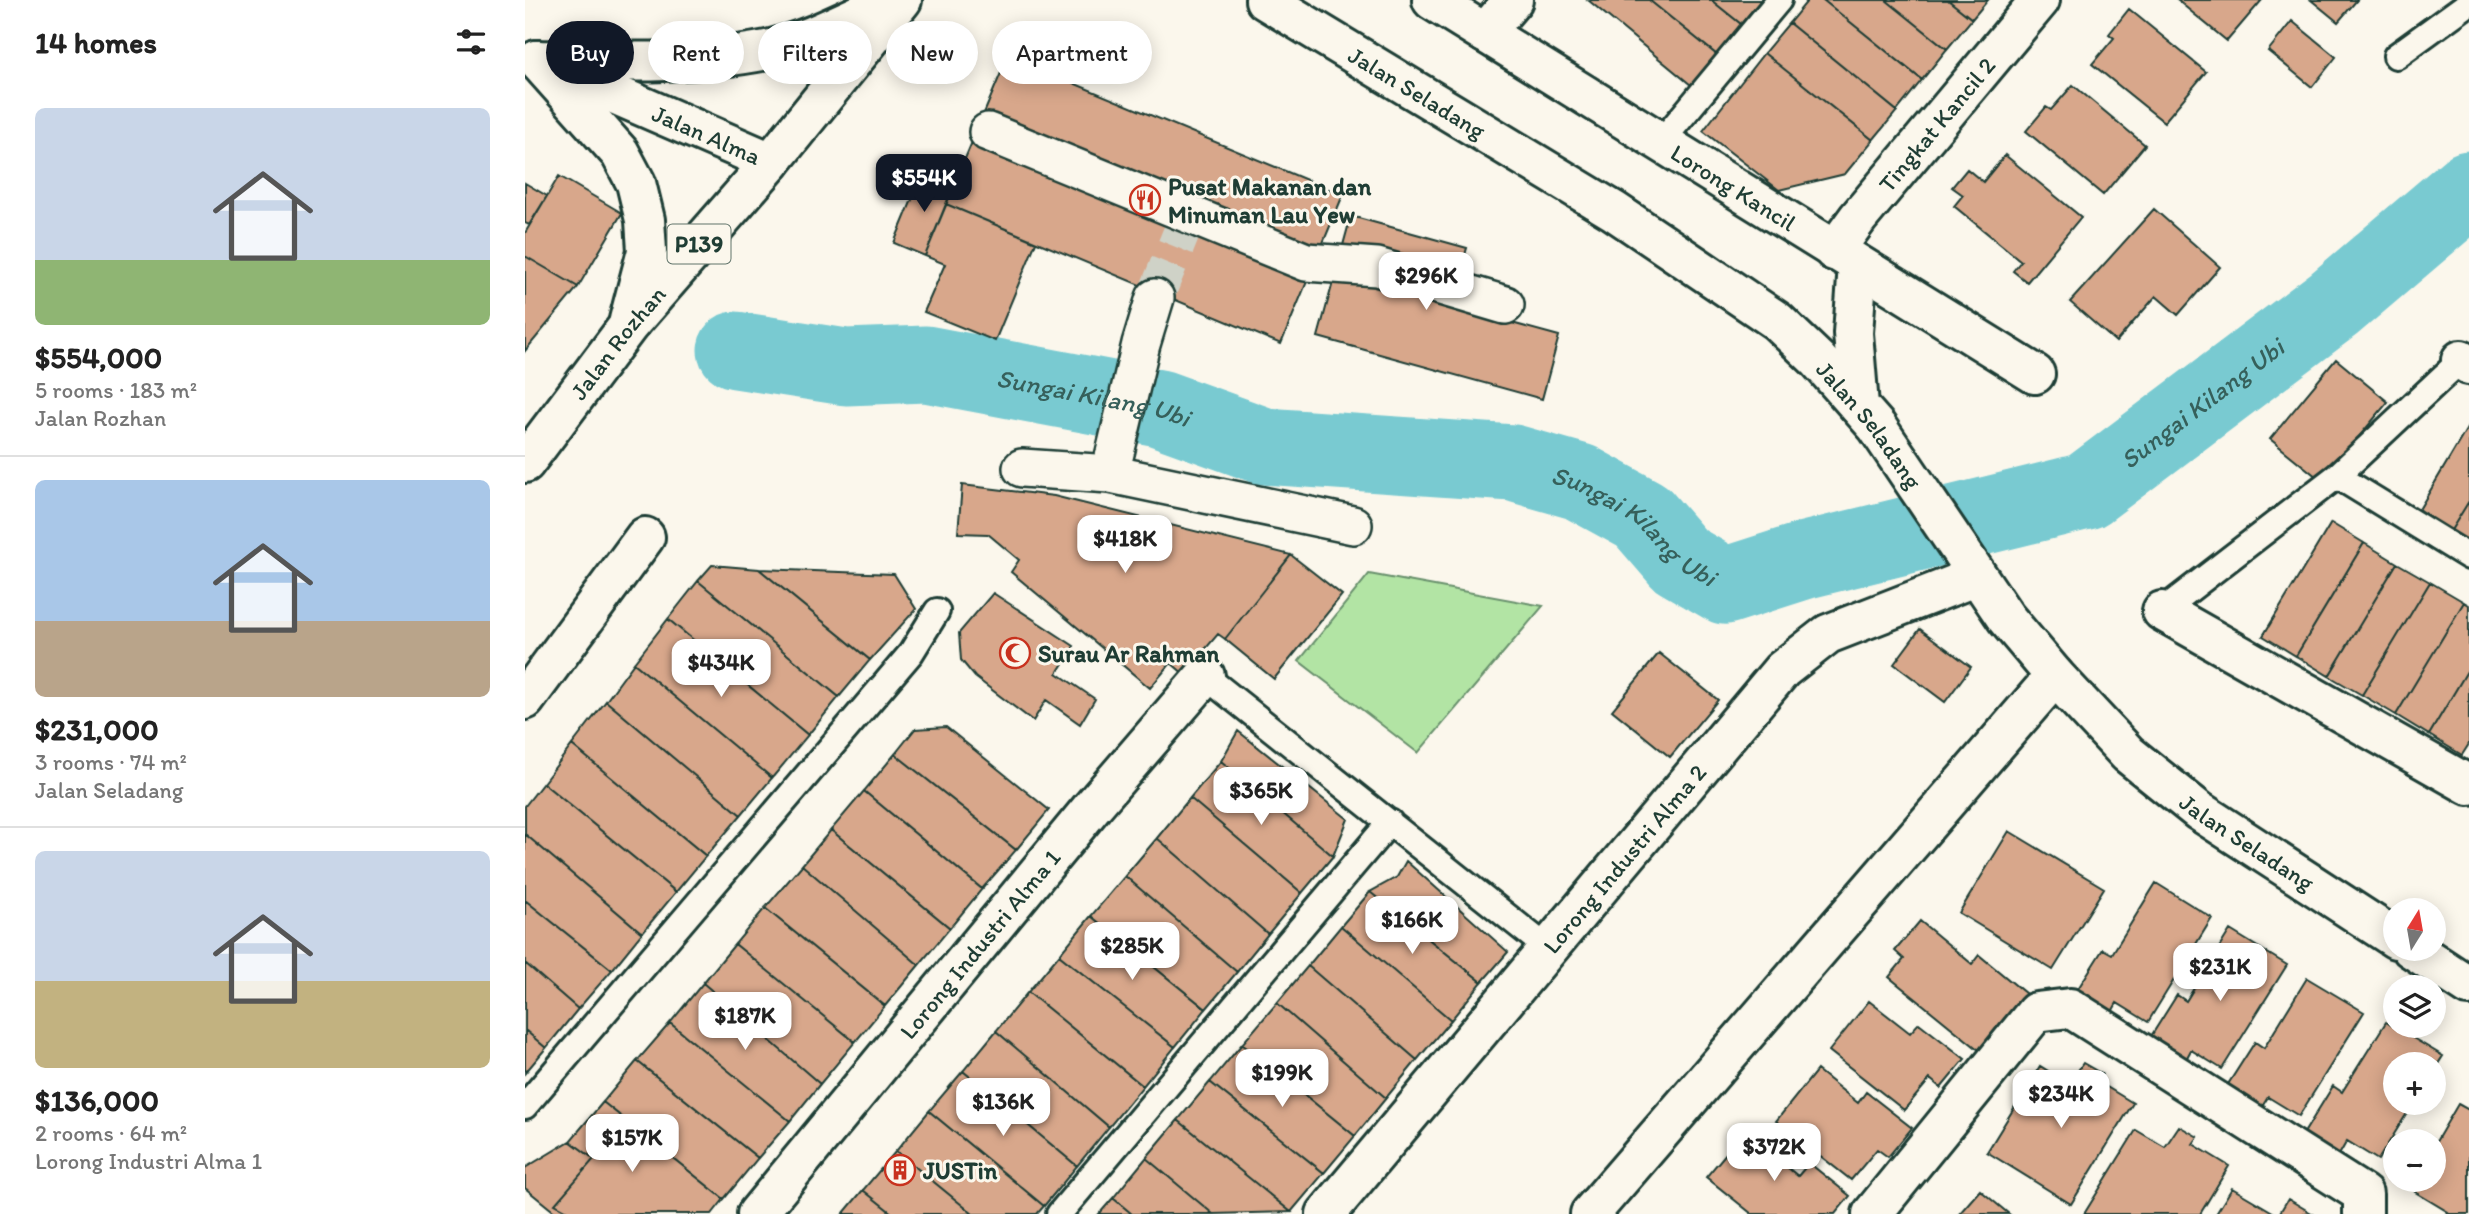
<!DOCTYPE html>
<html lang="en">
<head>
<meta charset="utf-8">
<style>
	:root { --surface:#fff; --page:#f6f6f6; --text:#222; --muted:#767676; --line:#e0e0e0; --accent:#111827 }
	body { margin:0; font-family:Itim,sans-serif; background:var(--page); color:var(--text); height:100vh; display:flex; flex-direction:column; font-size:26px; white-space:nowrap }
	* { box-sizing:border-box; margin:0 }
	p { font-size:23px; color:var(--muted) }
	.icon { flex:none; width:38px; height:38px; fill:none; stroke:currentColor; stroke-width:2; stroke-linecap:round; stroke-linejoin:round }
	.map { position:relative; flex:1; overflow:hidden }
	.side { display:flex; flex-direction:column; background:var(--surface); width:525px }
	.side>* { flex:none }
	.guide { position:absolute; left:21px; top:21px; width:665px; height:63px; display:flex; gap:14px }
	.needle { width:46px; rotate:11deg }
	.buttons { position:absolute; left:1858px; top:898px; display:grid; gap:14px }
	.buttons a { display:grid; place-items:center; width:63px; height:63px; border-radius:50%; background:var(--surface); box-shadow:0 4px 18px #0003; font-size:35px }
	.price { position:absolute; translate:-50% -60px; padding:0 16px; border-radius:14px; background:#fff; color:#222; font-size:23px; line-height:46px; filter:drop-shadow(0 2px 4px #0008) }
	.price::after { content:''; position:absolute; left:50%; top:42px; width:21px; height:16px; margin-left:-10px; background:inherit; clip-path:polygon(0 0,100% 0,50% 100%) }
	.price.on { background:var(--accent); color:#fff }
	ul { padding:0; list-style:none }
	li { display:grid; align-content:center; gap:14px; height:371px; padding:0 35px }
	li+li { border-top:2px solid var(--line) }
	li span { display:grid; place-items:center; height:217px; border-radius:10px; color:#555 }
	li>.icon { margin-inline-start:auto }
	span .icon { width:126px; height:126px; fill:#fffc; stroke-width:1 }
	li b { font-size:30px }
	h2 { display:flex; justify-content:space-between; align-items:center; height:84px; padding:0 35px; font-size:30px }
	.pill { padding:0 24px; border-radius:32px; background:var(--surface); box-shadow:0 4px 18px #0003; font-size:24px; line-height:63px }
	.pill.on { background:var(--accent); color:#fff }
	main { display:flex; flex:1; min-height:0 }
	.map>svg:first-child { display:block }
	.green { fill:#b2e4a4; stroke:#68906c; stroke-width:2 }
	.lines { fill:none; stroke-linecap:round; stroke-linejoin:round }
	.river { stroke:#79cad1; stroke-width:77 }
	.building { fill:#d8a78b; stroke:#1f3d34; stroke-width:2 }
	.pedestrian-tunnel { stroke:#cfd2c7; stroke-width:37; stroke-dasharray:37 18; stroke-linecap:butt }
	.service-casing { stroke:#1f3d34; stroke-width:30 }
	.pedestrian-casing { stroke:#1f3d34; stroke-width:42 }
	.minor-casing { stroke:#1f3d34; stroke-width:44 }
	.tertiary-casing { stroke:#1f3d34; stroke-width:44 }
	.secondary-casing { stroke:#1f3d34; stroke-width:44 }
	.primary-casing { stroke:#1f3d34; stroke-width:44 }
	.service { stroke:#fbf7ec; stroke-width:24 }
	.pedestrian { stroke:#fbf7ec; stroke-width:37 }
	.minor { stroke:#fbf7ec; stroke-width:38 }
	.tertiary { stroke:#fbf7ec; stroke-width:38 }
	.secondary { stroke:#fbf7ec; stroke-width:38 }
	.primary { stroke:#fbf7ec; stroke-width:38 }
	.labels { text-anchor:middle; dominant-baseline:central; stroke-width:6; stroke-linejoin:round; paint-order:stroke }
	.shield { fill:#fbf7ec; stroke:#61756b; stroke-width:2 }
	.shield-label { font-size:23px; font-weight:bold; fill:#1f3d34 }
	.street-label { font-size:24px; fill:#1f3d34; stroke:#fbf7ec }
	.poi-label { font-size:24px; font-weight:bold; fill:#1f3d34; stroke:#fbf7ec; text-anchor:start }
	.water-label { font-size:26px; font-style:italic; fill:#36605b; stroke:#fbf7ec }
</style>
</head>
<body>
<main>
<section class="side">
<h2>14 homes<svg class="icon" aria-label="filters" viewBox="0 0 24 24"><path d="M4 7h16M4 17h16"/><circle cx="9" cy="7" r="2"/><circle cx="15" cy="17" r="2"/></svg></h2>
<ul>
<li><span style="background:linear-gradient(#c9d6e8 70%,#8fb573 0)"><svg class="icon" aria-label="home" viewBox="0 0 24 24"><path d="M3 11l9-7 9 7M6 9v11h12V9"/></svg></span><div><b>$554,000</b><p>5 rooms · 183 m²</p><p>Jalan Rozhan</p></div></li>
<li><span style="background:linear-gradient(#a9c7e8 65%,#b9a48a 0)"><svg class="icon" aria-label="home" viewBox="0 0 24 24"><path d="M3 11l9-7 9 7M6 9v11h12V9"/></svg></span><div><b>$231,000</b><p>3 rooms · 74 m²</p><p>Jalan Seladang</p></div></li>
<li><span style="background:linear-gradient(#c9d6e8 60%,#c2b280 0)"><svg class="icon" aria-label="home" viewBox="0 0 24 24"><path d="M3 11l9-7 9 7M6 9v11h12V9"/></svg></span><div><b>$136,000</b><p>2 rooms · 64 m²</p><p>Lorong Industri Alma 1</p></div></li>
</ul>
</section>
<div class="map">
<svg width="1944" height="1214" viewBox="0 0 1944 1214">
	<rect width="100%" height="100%" fill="#fbf7ec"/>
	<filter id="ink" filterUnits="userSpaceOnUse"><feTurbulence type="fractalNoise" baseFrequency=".0143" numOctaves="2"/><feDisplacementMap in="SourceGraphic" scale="14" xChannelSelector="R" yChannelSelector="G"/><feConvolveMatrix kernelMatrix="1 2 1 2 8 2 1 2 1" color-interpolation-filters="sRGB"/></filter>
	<g filter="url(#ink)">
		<path class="green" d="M 844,574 L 1018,606 L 893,753 L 774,661 Z"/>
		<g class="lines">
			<path class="river" id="s1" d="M 211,350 L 321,367 L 401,364 L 634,408 L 739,446 L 988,463 L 1055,482 L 1117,516 L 1155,560 L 1200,586 L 1281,560 L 1561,491 L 1809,304 L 1944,189"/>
		</g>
		<path class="building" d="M 1063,0 L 1124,0 L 1192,55 L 1166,85 Z
			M 1124,0 L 1186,0 L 1216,24 L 1192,55 Z
			M 1186,0 L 1236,0 L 1216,24 Z
			M 1283,0 L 1298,0 L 1397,80 L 1372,111 L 1264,23 Z
			M 1298,0 L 1361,0 L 1422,49 L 1397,80 Z
			M 1361,0 L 1423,0 L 1447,19 L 1422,49 Z
			M 1423,0 L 1463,0 L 1447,19 Z
			M 1652,0 L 1737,0 L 1702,41 Z
			M 1786,0 L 1832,0 L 1813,22 Z
			M 1604,9 L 1681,72 L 1639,122 L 1567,64 L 1589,38 L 1584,34 Z
			M 1767,21 L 1811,57 L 1787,87 L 1743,51 Z
			M 1264,23 L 1372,111 L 1348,140 L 1239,53 Z
			M 1239,53 L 1348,140 L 1320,174 L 1254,190 L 1178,131 Z
			M 483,56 L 818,195 L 756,344 L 421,204 Z
			M 1548,85 L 1620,145 L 1578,195 L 1501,131 L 1521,107 L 1526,110 Z
			M 1480,155 L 1556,217 L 1502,282 L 1488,271 L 1496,261 L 1429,206 L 1438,195 L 1427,187 L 1442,169 L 1458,182 Z
			M 398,173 L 429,186 L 400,256 L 369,243 Z
			M 34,176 L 97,213 L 53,287 L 0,256 L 0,233 Z
			M 0,183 L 22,196 L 4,225 L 0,223 Z
			M 421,204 L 511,242 L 470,341 L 399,312 L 420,264 L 400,256 Z
			M 1629,209 L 1695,267 L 1653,315 L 1631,296 L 1591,342 L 1545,302 Z
			M 826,216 L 942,248 L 925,306 L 1034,336 L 1017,399 L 793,337 Z
			M 0,256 L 53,287 L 0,351 Z
			M 1811,359 L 1863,402 L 1797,481 L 1745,439 Z
			M 1944,425 L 1944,501 L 1925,532 L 1892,513 Z
			M 437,485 L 529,496 L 766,555 L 700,639 L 693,634 L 659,674 L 646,663 L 625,688 L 486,572 L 494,560 L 463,534 L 433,533 Z
			M 1944,501 L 1944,543 L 1925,532 Z
			M 1806,523 L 1839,543 L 1771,656 L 1738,636 Z
			M 1839,543 L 1872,563 L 1804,676 L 1771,656 Z
			M 766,555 L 817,595 L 749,679 L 700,639 Z
			M 1872,563 L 1905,582 L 1837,695 L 1804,676 Z
			M 187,565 L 234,569 L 345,660 L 314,697 L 173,581 Z
			M 234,569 L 369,574 L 391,609 L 345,660 Z
			M 173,581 L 314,697 L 283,735 L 143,619 Z
			M 1905,582 L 1939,602 L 1871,715 L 1837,695 Z
			M 468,593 L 549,646 L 532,673 L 570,699 L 555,724 L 521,700 L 508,721 L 450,677 L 436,660 L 434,633 Z
			M 1939,602 L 1944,605 L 1944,668 L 1904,735 L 1871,715 Z
			M 143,619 L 283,735 L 247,778 L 109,663 Z
			M 1395,629 L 1446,667 L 1420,702 L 1369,664 Z
			M 1134,653 L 1193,700 L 1145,757 L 1087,710 Z
			M 109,663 L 247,778 L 216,815 L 81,701 Z
			M 1944,668 L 1944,744 L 1937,755 L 1904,735 Z
			M 81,701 L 216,815 L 181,856 L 47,745 Z
			M 421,727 L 524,810 L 491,850 L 370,754 L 390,729 Z
			M 713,731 L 823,819 L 808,856 L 696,761 Z
			M 47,745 L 181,856 L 151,892 L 18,783 Z
			M 370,754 L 491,850 L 457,889 L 339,791 Z
			M 696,761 L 808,856 L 777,893 L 665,798 Z
			M 18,783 L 151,892 L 117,933 L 0,834 L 0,806 Z
			M 339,791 L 457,889 L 425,928 L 306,830 Z
			M 665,798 L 777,893 L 743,934 L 632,838 Z
			M 306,830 L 425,928 L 394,965 L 277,865 Z
			M 1484,831 L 1579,888 L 1528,970 L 1434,913 Z
			M 0,834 L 117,933 L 87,970 L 0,900 Z
			M 632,838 L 743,934 L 712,972 L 600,876 Z
			M 881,861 L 983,952 L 957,982 L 845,892 L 872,877 Z
			M 277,865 L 394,965 L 360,1006 L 240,908 Z
			M 600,876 L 712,972 L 681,1009 L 566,916 Z
			M 1631,883 L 1687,918 L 1623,1022 L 1592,1003 L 1584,1017 L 1549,995 L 1578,949 L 1587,954 Z
			M 845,892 L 957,982 L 926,1020 L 816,926 Z
			M 0,900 L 87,970 L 53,1009 L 0,963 Z
			M 240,908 L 360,1006 L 330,1042 L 210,944 Z
			M 566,916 L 681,1009 L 650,1047 L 534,955 Z
			M 1395,921 L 1447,964 L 1454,955 L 1501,994 L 1454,1050 L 1364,977 L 1379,959 L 1370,951 Z
			M 816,926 L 926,1020 L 892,1060 L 783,966 Z
			M 1705,930 L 1762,965 L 1697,1069 L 1666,1050 L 1659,1063 L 1623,1041 L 1652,995 L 1661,1001 Z
			M 210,944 L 330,1042 L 295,1084 L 178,983 Z
			M 534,955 L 650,1047 L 618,1086 L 503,992 Z
			M 0,963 L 53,1009 L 21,1048 L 0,1030 Z
			M 783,966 L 892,1060 L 861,1098 L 752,1003 Z
			M 1782,978 L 1839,1012 L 1774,1116 L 1743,1097 L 1735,1110 L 1700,1089 L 1730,1042 L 1739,1048 Z
			M 178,983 L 295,1084 L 265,1121 L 145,1023 Z
			M 503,992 L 618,1086 L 584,1127 L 471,1031 Z
			M 1344,1001 L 1385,1033 L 1394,1023 L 1440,1059 L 1416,1088 L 1405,1079 L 1379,1110 L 1304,1051 Z
			M 752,1003 L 861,1098 L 830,1136 L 717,1044 Z
			M 1861,1022 L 1918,1056 L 1909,1070 L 1909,1064 L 1871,1064 L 1871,1102 L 1889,1102 L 1853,1160 L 1822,1141 L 1814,1155 L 1779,1133 L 1808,1086 L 1817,1092 Z
			M 145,1023 L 265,1121 L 233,1158 L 112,1061 Z
			M 0,1030 L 21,1048 L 0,1073 Z
			M 471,1031 L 584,1127 L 552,1166 L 438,1071 Z
			M 717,1044 L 830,1136 L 799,1173 L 685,1082 Z
			M 112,1061 L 233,1158 L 199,1199 L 78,1102 Z
			M 1558,1063 L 1577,1074 L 1572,1081 L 1608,1103 L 1546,1204 L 1462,1152 L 1515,1066 L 1544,1084 Z
			M 1292,1070 L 1333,1103 L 1341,1092 L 1387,1128 L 1363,1157 L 1352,1149 L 1326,1180 L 1251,1121 Z
			M 438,1071 L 552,1166 L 519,1206 L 404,1111 Z
			M 685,1082 L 799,1173 L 766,1212 L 653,1120 Z
			M 78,1102 L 199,1199 L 187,1214 L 48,1214 L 30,1204 L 69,1159 L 45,1141 Z
			M 1933,1104 L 1944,1110 L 1944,1214 L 1922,1214 L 1923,1212 L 1890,1192 L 1897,1180 L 1909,1180 L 1909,1145 Z
			M 404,1111 L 519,1206 L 512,1214 L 448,1214 L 371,1151 Z
			M 653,1120 L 766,1212 L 688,1214 L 621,1158 Z
			M 1654,1126 L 1673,1137 L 1668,1144 L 1704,1166 L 1675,1214 L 1559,1214 L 1611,1130 L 1640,1147 Z
			M 1219,1132 L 1273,1176 L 1284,1163 L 1325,1196 L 1310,1214 L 1227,1214 L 1181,1177 Z
			M 45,1141 L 69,1159 L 30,1204 L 48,1214 L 32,1214 L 0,1188 L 0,1168 Z
			M 371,1151 L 448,1214 L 368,1214 L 338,1190 Z
			M 621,1158 L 688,1214 L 607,1214 L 588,1198 Z
			M 1707,1188 L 1751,1214 L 1691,1214 Z
			M 338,1190 L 368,1214 L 318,1214 Z
			M 1455,1190 L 1484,1214 L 1434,1214 Z
			M 588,1198 L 607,1214 L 574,1214 Z
			M 1763,1199 L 1788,1214 L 1754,1214 Z"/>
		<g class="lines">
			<path class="pedestrian-tunnel" d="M 630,298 L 664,214"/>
			<g class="service-casing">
				<path id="service" d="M 1871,56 L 1944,3
					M 1136,142 L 1254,0
					M 1812,476 L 1944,557
					M 1637,611 L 1812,476 L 1936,360
					M 680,676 L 1022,948
					M 0,1106 L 386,653 L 412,611
					M 534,1214 L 865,822"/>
			</g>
			<g class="pedestrian-casing">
				<path id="pedestrian" d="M 463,132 L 781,262 L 852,267 L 980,305
					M 497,468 L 585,474 L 828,525
					M 585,474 L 616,344 L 630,298"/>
			</g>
			<g class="minor-casing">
				<g id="minor">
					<path id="s2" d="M 907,0 L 1510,374"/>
					<path d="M 960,33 L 988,0"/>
					<path id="s3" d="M 1309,251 L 1333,218 L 1515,0"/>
					<path d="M 1333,265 L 1328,333 L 1334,406"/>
					<path d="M 1936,360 L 1944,365"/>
					<path d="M 1637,611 L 1944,785"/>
					<path d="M 0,700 L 120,537"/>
					<path id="s4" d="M 232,1214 L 568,806 L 680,676"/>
					<path id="s5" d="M 801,1214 L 1257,670 L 1303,634 L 1452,576"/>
					<path d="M 1065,1214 L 1530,676"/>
					<path d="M 1347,1214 L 1511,1012 L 1545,1008 L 1838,1194 L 1838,1214"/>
				</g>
			</g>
			<g class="tertiary-casing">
				<g id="tertiary">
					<path id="s6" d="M 740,0 L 1089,211 L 1252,321 L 1293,360 L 1352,427 L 1481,618 L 1530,676 L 1603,754 L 1674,811 L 1871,939"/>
					<path d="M 1886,948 L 1944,986"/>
				</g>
			</g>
			<g class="secondary-casing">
				<g id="secondary">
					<path id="s7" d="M 13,61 L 246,162"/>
				</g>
			</g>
			<g class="primary-casing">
				<g id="primary">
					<path d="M 12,60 C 89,62 167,65 242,50 C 285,41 327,17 367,0"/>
					<path d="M 12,60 L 95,153 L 111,183 L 120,220 L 122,251 L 104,320"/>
					<path id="s8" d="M 0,463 L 103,326 L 246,162 L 377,0"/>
				</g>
			</g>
			<use href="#service" class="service"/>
			<use href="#pedestrian" class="pedestrian"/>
			<use href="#minor" class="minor"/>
			<use href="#tertiary" class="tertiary"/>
			<use href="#secondary" class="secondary"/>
			<use href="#primary" class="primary"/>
		</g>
	</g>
	<defs>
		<g id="restaurant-ring" transform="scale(1.575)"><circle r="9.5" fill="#fbf7ec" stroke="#c8321e" stroke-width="1.5"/><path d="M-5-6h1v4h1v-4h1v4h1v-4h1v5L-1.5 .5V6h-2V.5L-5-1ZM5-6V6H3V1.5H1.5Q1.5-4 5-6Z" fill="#c8321e"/></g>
		<g id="mosque-ring" transform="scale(1.575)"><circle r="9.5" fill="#fbf7ec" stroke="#c8321e" stroke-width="1.5"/><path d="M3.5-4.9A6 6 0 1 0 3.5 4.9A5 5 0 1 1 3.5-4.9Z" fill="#c8321e"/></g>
		<g id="building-ring" transform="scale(1.575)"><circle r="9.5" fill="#fbf7ec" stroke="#c8321e" stroke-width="1.5"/><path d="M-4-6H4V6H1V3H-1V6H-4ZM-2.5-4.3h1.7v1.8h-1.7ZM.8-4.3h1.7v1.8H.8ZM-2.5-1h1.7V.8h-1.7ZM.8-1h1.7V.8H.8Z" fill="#c8321e"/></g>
	</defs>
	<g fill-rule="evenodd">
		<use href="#restaurant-ring" x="620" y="200"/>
		<use href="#mosque-ring" x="490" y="653"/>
		<use href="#building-ring" x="375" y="1170"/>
	</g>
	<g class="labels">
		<rect class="shield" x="142.5" y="224.5" width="63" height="39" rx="5"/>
		<g class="shield-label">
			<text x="174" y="244">P139</text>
		</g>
		<g class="street-label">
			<text stroke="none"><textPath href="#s6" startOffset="178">Jalan Seladang</textPath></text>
			<text stroke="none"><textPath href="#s3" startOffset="163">Tingkat Kancil 2</textPath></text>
			<text stroke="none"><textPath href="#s7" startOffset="184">Jalan Alma</textPath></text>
			<text stroke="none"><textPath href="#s2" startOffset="355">Lorong Kancil</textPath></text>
			<text stroke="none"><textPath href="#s8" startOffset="152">Jalan Rozhan</textPath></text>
			<text stroke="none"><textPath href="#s6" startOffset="744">Jalan Seladang</textPath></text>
			<text stroke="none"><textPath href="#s6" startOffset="1312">Jalan Seladang</textPath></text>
			<text stroke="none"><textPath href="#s5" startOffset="464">Lorong Industri Alma 2</textPath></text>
			<text stroke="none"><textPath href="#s4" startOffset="350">Lorong Industri Alma 1</textPath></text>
		</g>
		<g class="poi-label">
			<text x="643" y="186">Pusat Makanan dan<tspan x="643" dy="28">Minuman Lau Yew</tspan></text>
			<text x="513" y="653">Surau Ar Rahman</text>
			<text x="398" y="1170">JUSTin</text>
		</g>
		<g class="water-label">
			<text stroke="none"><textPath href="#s1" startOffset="362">Sungai Kilang Ubi</textPath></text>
			<text stroke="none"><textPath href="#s1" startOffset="1559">Sungai Kilang Ubi</textPath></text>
			<text stroke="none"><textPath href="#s1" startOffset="929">Sungai Kilang Ubi</textPath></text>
		</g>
	</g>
</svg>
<div class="buttons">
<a><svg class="needle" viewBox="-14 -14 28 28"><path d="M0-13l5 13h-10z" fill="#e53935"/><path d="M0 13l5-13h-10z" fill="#767676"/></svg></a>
<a><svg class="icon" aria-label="layers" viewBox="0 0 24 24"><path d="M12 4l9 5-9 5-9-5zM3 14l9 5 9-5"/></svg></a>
<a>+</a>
<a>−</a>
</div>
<b class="price on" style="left:399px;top:214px">$554K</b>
<b class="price" style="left:901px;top:312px">$296K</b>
<b class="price" style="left:600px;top:575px">$418K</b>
<b class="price" style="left:196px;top:699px">$434K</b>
<b class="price" style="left:736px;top:827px">$365K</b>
<b class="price" style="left:887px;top:956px">$166K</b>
<b class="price" style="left:607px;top:982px">$285K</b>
<b class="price" style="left:1695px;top:1003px">$231K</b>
<b class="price" style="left:220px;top:1052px">$187K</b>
<b class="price" style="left:757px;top:1109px">$199K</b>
<b class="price" style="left:1536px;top:1130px">$234K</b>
<b class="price" style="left:478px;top:1138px">$136K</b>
<b class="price" style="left:107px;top:1174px">$157K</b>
<b class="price" style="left:1249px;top:1183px">$372K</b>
<div class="guide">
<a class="pill on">Buy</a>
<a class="pill">Rent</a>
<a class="pill">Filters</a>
<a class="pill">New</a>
<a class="pill">Apartment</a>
</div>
</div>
</main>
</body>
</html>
